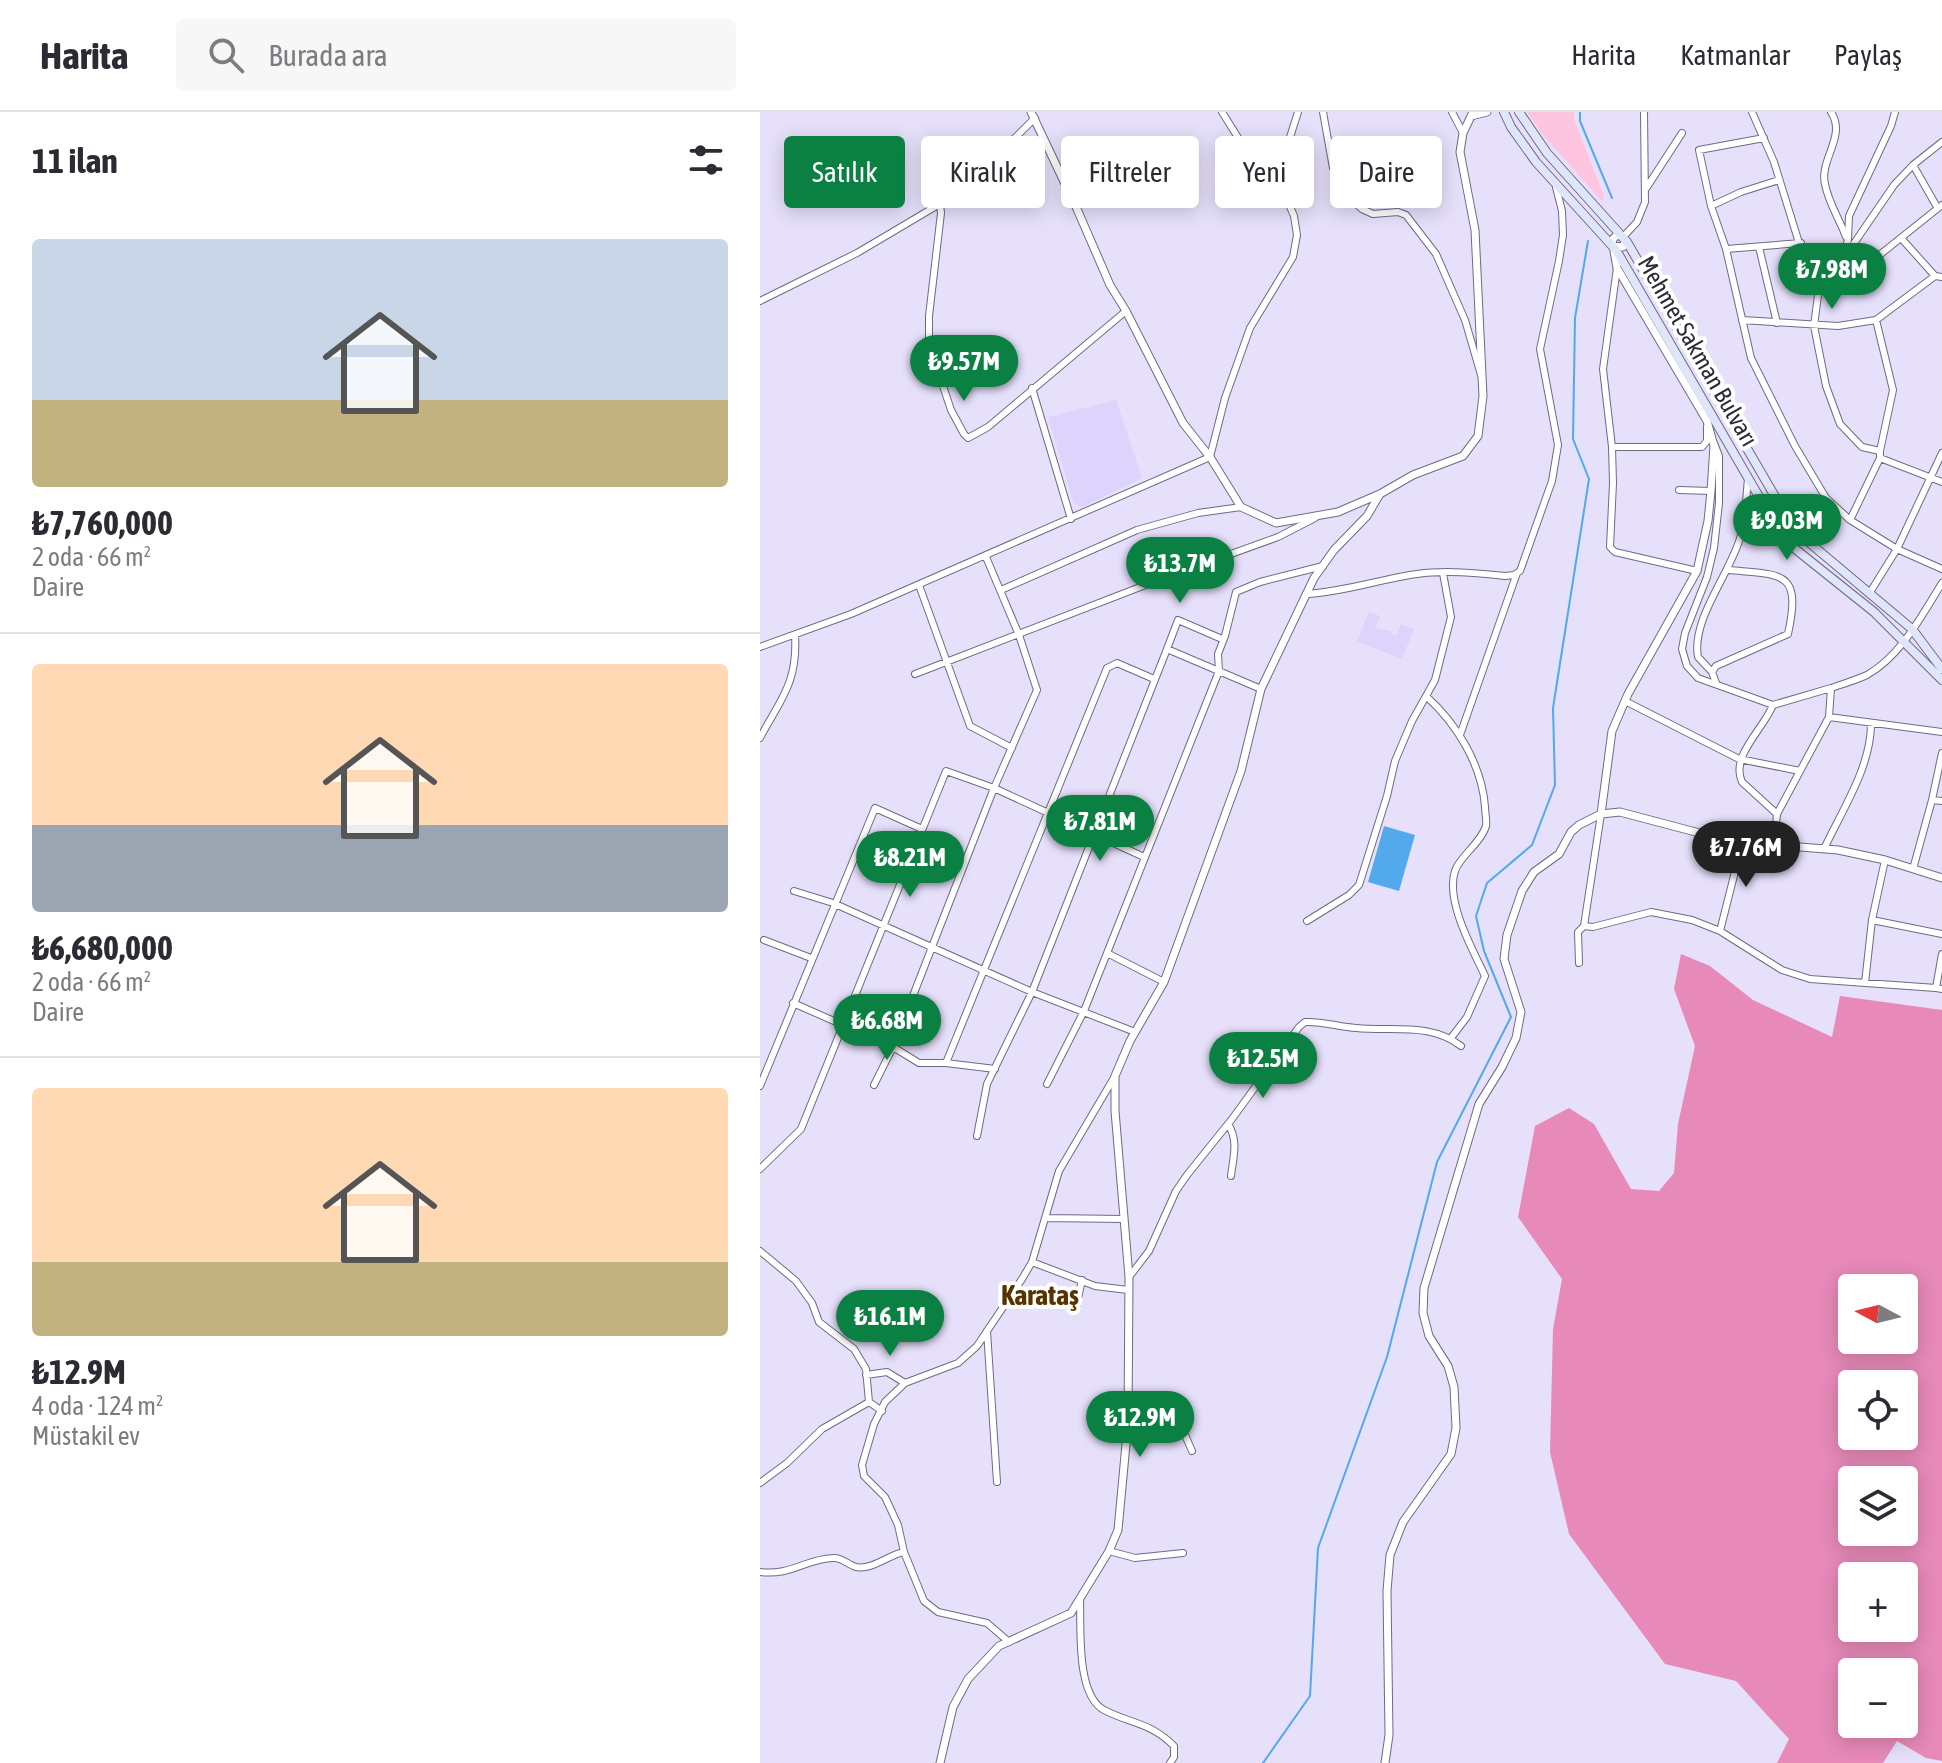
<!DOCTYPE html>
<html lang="tr">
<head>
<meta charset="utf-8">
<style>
	:root { --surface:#fff; --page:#f7f7f7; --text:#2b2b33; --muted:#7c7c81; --line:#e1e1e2; --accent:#0b8043 }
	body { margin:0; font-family:"Asap Condensed",sans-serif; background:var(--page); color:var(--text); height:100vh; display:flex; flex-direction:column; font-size:30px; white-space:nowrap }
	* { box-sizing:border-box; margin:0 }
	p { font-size:26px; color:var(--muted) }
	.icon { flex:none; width:44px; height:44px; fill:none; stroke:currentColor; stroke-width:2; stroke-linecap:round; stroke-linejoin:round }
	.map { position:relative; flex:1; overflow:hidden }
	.drawer { display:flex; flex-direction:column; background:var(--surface); width:760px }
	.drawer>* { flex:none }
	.top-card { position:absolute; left:24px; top:24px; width:760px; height:72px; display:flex; gap:16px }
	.needle { width:52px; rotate:277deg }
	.tools { position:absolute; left:1078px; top:1162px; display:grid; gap:16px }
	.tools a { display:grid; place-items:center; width:80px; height:80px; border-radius:8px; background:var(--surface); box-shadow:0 4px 20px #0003; font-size:40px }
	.price { position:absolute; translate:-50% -68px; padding:0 18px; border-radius:28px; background:var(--accent); color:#fff; font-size:26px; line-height:52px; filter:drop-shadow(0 2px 4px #0008) }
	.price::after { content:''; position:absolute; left:50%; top:48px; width:24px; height:18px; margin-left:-12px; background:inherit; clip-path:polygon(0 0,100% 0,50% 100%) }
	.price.on { background:#222; color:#fff }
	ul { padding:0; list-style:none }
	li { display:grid; align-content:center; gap:16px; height:424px; padding:0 32px }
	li+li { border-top:2px solid var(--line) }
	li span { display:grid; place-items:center; height:248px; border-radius:8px; color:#555 }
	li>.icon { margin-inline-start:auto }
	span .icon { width:144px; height:144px; fill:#fffc; stroke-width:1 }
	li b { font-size:34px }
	h2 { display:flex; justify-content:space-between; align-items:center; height:96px; padding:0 32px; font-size:34px }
	.chip { padding:0 28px; border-radius:8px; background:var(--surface); box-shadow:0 4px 20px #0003; font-size:28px; line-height:72px }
	.chip.on { background:var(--accent); color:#fff }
	header { display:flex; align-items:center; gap:48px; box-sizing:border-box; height:112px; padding:0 40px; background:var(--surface); border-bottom:2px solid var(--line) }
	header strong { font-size:38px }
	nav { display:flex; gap:44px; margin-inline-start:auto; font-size:28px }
	.search { width:560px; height:72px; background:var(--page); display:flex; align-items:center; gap:20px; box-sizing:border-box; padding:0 28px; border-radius:8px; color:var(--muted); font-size:30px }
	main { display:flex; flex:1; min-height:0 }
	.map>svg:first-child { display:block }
	.built { fill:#ddd3fc }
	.green { fill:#ffc4e0 }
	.forest { fill:#e789b9; fill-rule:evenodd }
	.water { fill:#52a9eb }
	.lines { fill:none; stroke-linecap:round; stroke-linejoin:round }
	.stream { stroke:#52a9eb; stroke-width:2 }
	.minor-casing { stroke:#706986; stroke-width:8 }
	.tertiary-casing { stroke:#706986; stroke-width:9 }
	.secondary-casing { stroke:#706986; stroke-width:10 }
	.minor { stroke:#fff; stroke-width:6 }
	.tertiary { stroke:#fff; stroke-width:7 }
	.secondary { stroke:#e0e6fa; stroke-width:8 }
	.labels { text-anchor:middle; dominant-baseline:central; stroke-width:8; stroke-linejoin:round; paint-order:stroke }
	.street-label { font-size:24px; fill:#2d2a36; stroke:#fff }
	.quarter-label { font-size:28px; font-weight:bold; fill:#583300; stroke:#fff }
</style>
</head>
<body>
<header>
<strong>Harita</strong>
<div class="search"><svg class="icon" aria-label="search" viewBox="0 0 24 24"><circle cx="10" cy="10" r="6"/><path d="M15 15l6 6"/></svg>Burada ara</div>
<nav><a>Harita</a><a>Katmanlar</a><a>Paylaş</a></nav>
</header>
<main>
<section class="drawer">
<h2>11 ilan<svg class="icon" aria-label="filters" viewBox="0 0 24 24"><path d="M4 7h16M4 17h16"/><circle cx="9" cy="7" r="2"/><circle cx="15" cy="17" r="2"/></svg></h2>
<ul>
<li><span style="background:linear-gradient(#c9d6e8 65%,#c2b280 0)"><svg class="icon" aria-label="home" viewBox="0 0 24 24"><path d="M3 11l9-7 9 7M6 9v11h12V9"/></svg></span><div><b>₺7,760,000</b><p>2 oda · 66 m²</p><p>Daire</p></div></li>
<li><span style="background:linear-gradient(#ffd9b3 65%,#9aa5b1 0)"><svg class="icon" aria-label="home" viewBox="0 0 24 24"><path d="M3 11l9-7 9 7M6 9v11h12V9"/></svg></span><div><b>₺6,680,000</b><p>2 oda · 66 m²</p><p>Daire</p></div></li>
<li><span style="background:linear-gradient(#ffd9b3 70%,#c2b280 0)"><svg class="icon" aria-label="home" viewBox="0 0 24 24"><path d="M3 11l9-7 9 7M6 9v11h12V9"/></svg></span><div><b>₺12.9M</b><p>4 oda · 124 m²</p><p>Müstakil ev</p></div></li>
</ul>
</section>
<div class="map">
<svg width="1182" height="1651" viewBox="0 0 1182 1651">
	<rect width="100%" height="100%" fill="#e6e0fb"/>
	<path class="built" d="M 356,288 L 382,366 L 322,395 L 314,392 L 288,305 Z
		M 609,500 L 620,504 L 615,516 L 631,519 L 631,522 L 636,524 L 641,512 L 654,517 L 642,547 L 597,529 Z"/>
	<path class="green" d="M 767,0 L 814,0 L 814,7 L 844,84 L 843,90 L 782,22 Z"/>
	<path class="forest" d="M 921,842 L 950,854 L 993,888 L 1072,925 L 1080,884 L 1182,898 L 1182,1649 L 1166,1646 L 1137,1629 L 1123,1651 L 1017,1651 L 1029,1627 L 976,1569 L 905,1552 L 809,1422 L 790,1340 L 793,1217 L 802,1167 L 758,1105 L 775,1014 L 809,996 L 834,1012 L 871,1077 L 899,1079 L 914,1061 L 918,1012 L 935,934 L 914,877 ZM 1092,1176 L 1144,1176 L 1144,1228 L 1092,1228 ZM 1092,1272 L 1144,1272 L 1144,1324 L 1092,1324 ZM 1092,1368 L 1144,1368 L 1144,1420 L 1092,1420 ZM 1092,1464 L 1144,1464 L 1144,1516 L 1092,1516 ZM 1092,1560 L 1144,1560 L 1144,1612 L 1092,1612 Z"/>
	<path class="water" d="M 624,714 L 655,723 L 639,779 L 608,770 Z"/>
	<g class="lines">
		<path class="stream" d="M 820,0 L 820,9 L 852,86
			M 503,1651 L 550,1584 L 558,1436 L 627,1245 L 677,1050 L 751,905 L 724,839 L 716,804 L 727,771 L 772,733 L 795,673 L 793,596 L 829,367 L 813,327 L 815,206 L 828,129"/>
		<g class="minor-casing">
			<path id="minor" d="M 462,0 L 507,72 L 514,70 L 518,63 L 538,0
				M 563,0 L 573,56 L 594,90 L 602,97 L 613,102 L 638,100 L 646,103 L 676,142 L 705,208 L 721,263
				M 692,0 L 703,21
				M 992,0 L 1014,50 L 1044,147 L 1060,168 L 1054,214 L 1066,274 L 1080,312 L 1102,335 L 1120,339 L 1120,346 L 1182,370
				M 1071,0 C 1087,24 1059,48 1065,72 C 1068,90 1080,108 1086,125
				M 1004,26 L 939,38 L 951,94 L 966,137 L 991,246 L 1035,334 L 1066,386 L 1090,408 L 1137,437 L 1182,457
				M 1153,53 L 1177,95
				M 887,75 L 922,21
				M 180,92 L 181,101 L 169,204 L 169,232 L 191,298 L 204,322 L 208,326 L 228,315 L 366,199
				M 951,94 L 981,80 L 1019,68
				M 863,125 L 877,110 L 885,90 L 884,0
				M 1141,126 L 1175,164
				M 999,135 L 1017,211
				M 966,137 L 1041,131
				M 1084,146 L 1134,73 L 1153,53 L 1182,30
				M 857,156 L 843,257 L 852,335 L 853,371 L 850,435 L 855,440 L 937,459
				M 1060,168 L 1080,152 L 1088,128 L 1089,104 L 1131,14 L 1135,0
				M 1062,168 L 1097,161 L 1182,93
				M 0,189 L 97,141 L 200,80 L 275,6
				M 982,208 L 1078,214 L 1116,208 L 1175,164 L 1182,165
				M 1116,208 L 1133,278 L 1120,339
				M 272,276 L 311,407
				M 954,331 L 959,344 L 959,391 L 954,436 L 947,465 L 925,521 L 922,537 L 927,554 L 938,566 L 1013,593 L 1071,576
				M 852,335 L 942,335 L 947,329 L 947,315
				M 919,378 L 951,379
				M 1090,408 L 1120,346
				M 159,473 L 210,614 L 252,636
				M 241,478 L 377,418 L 438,401 L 481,395
				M 546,482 C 585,480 620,467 657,462 C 686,458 717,461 745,464 L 754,463 L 760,459 L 792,369 L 798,333 L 780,237 L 799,149 L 803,123 L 802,99 L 796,75
				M 1109,482 L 1137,437 L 1182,341
				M 0,535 L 91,502 L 450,345 L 465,286 L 490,216 L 533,145 L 537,123 L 534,104 L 525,83 L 514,70
				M 407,537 L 418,508 L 462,527 L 465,524 L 476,480 L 500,470 L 563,454
				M 952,560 L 956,554 L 1028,522 C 1042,458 1022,463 969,458
				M 155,562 L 388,472 L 518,425 L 555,406
				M 956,571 L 952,560 L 938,545 C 931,507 971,461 981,423 C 986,405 986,385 988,367
				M 666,584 C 697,612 722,653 725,695 C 725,701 727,709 726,714 C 721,731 699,745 695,759 C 685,789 713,838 725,864 L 707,905 L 691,926
				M 865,589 L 979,647 L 1040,659
				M 1013,593 C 1003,618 970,644 982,670 L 1017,702 L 1069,605 L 1071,576 C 1083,572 1096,568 1107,563 C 1141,544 1162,503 1182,471
				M 1069,605 L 1182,620
				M 700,623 L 757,461
				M 0,626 C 20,588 38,571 35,523
				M 1182,641 L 1172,688 L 1182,689
				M 841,702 L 824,814 L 833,815 L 891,800 L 932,808 L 960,819 L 1022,858 L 1050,867 L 1176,876
				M 1014,733 L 1017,702
				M 1064,737 C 1082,698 1111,655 1111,612
				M 1153,757 L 1172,688
				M 34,779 L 73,791 L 272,880 L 375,920
				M 1112,808 L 1182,822
				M 547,809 L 589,783 L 599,773 L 627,684 L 635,649 L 652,609 L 675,568 L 691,505 L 683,461
				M 960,819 L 983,728
				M 4,828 L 51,846
				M 347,841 L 404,870
				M 1182,842 L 1176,876 L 1182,877
				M 819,851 L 818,820 L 824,814
				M 1105,871 L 1112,808 L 1125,748
				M 33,891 L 133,935 L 159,951 L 186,951 L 235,957
				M 186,951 L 347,556 L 357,551 L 394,567
				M 287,972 L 324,899 L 459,559 L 458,542 L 465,524
				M 114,973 L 133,935 L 234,676 L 277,578 L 259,523 L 226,445
				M 0,974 L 115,696 L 162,717
				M 468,1012 C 479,1029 473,1046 471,1064
				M 217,1024 L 227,972 L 272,880 L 407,537 L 501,577
				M 0,1057 L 41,1017 L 186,659 L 234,676 L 384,745
				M 285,1106 L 364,1107
				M 0,1139 L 36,1169 L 52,1191 L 59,1210 L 94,1237 L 106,1257 L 109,1290 L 122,1299
				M 272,1150 L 335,1174 L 368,1178
				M 369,1165 L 389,1139 L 416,1079 L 427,1063 L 472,1007 L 539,915 L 545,910 C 562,909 579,915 596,916 C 632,920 670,910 701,934
				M 316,1195 L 322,1168
				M 227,1219 L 237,1370
				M 106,1263 L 127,1260 L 145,1271
				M 368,1290 L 405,1291 L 418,1307 L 432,1339
				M 0,1371 L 27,1351 L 62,1317 L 109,1290
				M 349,1439 L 375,1446 L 423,1441
				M 0,1460 C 31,1464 45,1447 73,1446 C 82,1445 88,1453 96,1455 C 113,1458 128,1443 144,1440
				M 320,1487 C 321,1516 316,1583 344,1598 C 371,1612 390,1610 414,1634 L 414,1645 L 410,1651
				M 249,1530 L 227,1511 L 178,1500 L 164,1489 L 144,1440 L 138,1413 L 125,1385 L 104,1364 L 102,1353 L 114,1312 L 125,1290 L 145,1271 L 198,1251 L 217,1234 L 262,1167 L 272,1150 L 299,1059 L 355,964"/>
		</g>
		<g class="tertiary-casing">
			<path id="tertiary" d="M 271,0 L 317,97 L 350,173 L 366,199 L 423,311 L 450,345 L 481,395 L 516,411 L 578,400 L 620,382 L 653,363 L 703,344 L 718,324 L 723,284 L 715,118 L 700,40 L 703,21 L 713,0
				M 711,4 L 727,0
				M 841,702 L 852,619 L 868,582 L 937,459 L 948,409 L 951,379 L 954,334 L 947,309 L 857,156 L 852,128 L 857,123 L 863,125 L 865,131 L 863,135 L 853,134
				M 180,1651 L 193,1595 L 208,1567 L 239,1534 L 311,1501 L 349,1439 L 358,1418 L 368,1311 L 369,1165 L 355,999 L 355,964 L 370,929 L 404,870 L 481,659 L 501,577 L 554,466 L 574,438 L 607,404 L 620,382
				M 625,1651 L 629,1623 L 627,1479 L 630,1443 L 643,1410 L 691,1342 L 696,1316 L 694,1275 L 688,1254 L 669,1224 L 663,1201 L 664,1176 L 719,992 L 742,955 L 756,926 L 761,900 L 744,847 L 747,823 L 762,779 L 774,760 L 799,742 L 811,720 L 819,713 L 841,702 L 860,700 L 947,723 L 1014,733 L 1078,738 L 1125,748 L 1182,766"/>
		</g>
		<g class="secondary-casing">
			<path id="secondary" d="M 744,0 L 751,15 L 776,50 L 856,138 L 1005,395 L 1029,432 L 1114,500 L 1182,568
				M 759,0 L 787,41 L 867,130 L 1017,388 L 1039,422 L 1152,517 L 1182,557"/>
		</g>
		<use href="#minor" class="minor"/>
		<use href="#tertiary" class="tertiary"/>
		<use href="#secondary" class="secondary"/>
	</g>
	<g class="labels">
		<g class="street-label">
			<text transform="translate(938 239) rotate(60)">Mehmet Sakman Bulvarı</text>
		</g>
		<g class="quarter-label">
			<text x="280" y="1183">Karataş</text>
		</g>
	</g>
</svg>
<div class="tools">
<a><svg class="needle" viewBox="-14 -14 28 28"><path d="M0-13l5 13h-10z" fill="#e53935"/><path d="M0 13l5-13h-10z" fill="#7c7c81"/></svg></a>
<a><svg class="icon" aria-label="locate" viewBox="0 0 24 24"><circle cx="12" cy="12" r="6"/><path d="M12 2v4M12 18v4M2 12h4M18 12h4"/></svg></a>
<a><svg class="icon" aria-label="layers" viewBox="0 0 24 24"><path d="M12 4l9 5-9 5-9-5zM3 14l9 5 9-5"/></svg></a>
<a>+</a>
<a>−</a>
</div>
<b class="price" style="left:1072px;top:199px">₺7.98M</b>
<b class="price" style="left:204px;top:291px">₺9.57M</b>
<b class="price" style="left:1027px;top:450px">₺9.03M</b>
<b class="price" style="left:420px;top:493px">₺13.7M</b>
<b class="price" style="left:340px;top:751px">₺7.81M</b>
<b class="price on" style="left:986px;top:777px">₺7.76M</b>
<b class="price" style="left:150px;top:787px">₺8.21M</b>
<b class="price" style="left:127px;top:950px">₺6.68M</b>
<b class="price" style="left:503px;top:988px">₺12.5M</b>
<b class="price" style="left:130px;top:1246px">₺16.1M</b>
<b class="price" style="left:380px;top:1347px">₺12.9M</b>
<div class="top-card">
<a class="chip on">Satılık</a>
<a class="chip">Kiralık</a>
<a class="chip">Filtreler</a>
<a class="chip">Yeni</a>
<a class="chip">Daire</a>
</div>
</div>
</main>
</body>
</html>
